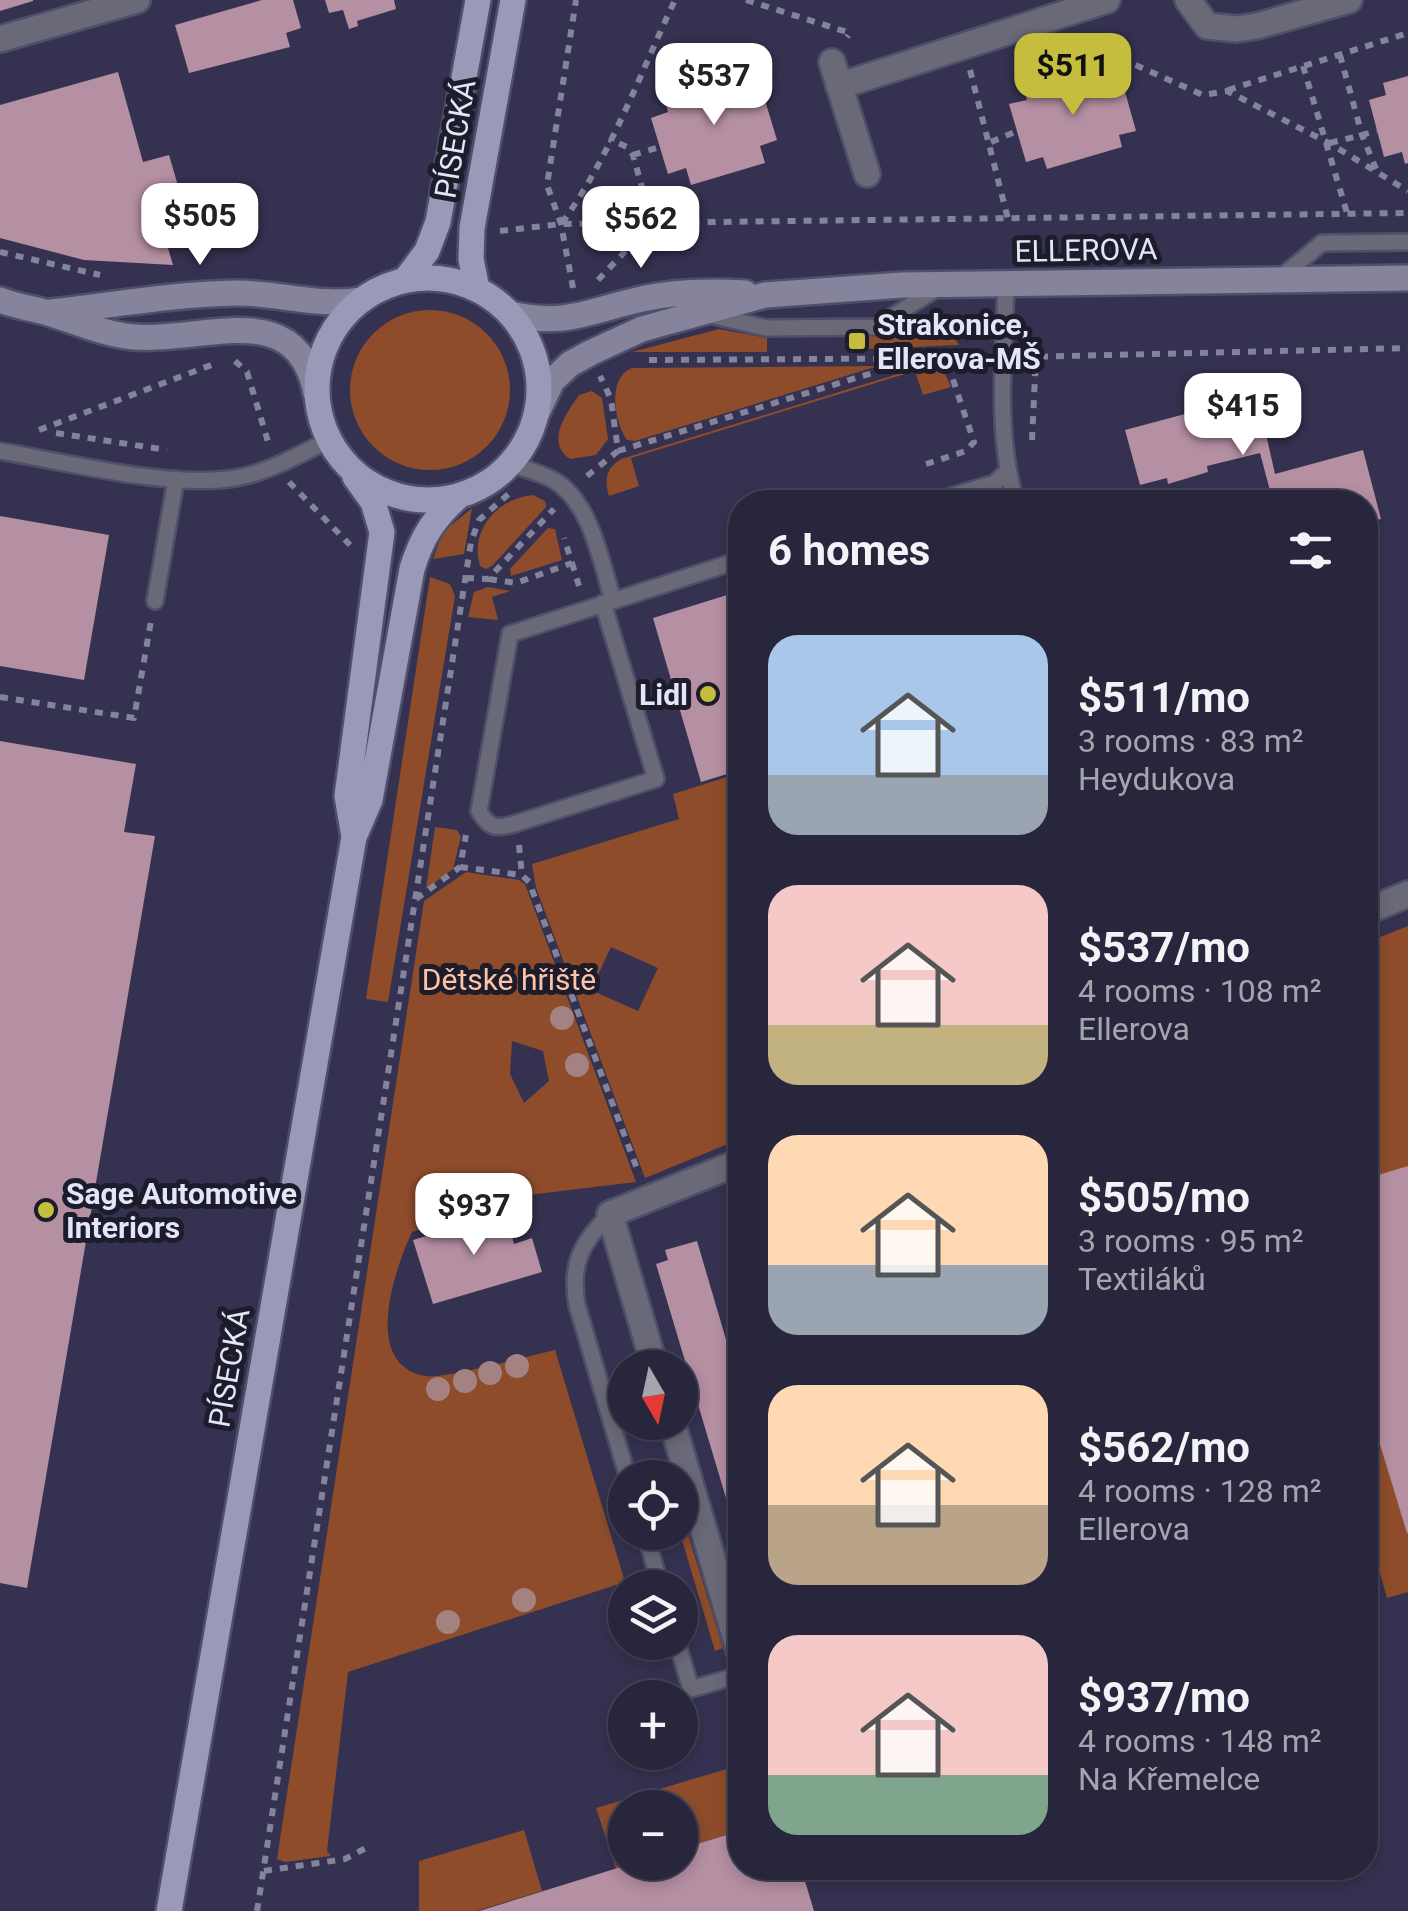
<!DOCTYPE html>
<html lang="en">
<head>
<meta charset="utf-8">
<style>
	:root { --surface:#27263c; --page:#2f2e43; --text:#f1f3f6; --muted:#a4a5af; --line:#434356; --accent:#c4bd3e }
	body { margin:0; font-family:Roboto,sans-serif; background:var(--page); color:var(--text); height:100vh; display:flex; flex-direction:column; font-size:38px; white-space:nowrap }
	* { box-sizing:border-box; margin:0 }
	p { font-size:32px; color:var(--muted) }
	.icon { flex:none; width:55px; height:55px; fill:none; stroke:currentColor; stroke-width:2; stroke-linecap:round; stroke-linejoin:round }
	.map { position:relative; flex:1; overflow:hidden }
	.drawer { position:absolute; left:728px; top:490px; width:650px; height:1390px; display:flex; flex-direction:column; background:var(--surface); border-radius:40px; box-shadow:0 5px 15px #0003,0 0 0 2px var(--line) }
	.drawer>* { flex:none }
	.needle { width:65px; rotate:171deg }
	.controls { position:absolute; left:608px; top:1350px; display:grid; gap:20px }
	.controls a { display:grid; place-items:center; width:90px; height:90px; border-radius:50%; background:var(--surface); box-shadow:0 5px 15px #0003,0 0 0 2px var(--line); font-size:50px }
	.price { position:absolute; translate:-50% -85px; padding:0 22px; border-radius:20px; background:#fff; color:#222; font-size:32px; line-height:65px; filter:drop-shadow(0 2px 5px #0008) }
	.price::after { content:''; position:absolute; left:50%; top:60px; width:30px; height:22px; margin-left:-15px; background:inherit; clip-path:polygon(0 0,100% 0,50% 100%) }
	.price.current { background:var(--accent); color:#111 }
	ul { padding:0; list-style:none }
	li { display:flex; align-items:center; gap:30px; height:250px; padding:0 40px }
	li span { display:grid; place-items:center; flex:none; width:280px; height:200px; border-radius:30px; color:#555 }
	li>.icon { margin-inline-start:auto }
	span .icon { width:120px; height:120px; fill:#fffc; stroke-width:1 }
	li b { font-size:42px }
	h2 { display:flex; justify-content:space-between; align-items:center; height:120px; padding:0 40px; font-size:42px }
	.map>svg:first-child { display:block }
	.green { fill:#8e4c2b; fill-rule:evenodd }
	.building { fill:#b58fa2 }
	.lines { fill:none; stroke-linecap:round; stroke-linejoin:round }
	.lane-casing { stroke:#504f6b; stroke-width:20 }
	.street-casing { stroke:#504f6b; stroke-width:30 }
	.secondary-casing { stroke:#504f6b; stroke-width:30 }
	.primary-casing { stroke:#504f6b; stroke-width:30 }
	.path { stroke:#84839c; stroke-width:6; stroke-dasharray:8 8; stroke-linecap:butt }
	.lane { stroke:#696978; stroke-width:15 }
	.street { stroke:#696978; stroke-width:25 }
	.secondary { stroke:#85849c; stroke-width:25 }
	.primary { stroke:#9a99b8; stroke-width:25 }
	.tree { fill:#a38281 }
	.poi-dot { fill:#c4bd3e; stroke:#1d1c2a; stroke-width:4 }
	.labels { text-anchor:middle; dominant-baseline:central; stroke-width:10; stroke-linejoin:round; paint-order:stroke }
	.street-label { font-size:30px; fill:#e5e5f9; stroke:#1d1c2a }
	.poi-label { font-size:30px; font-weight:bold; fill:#e5e5f9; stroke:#1d1c2a; text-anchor:start }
	.park-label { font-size:30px; fill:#fec4a9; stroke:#1d1c2a }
</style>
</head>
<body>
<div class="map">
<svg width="1408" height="1911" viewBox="0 0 1408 1911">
	<rect width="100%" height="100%" fill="#343250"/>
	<path class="green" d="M350 390a80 80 0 1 1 160 0a80 80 0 1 1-160 0Z
		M 925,319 L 950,330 L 959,345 L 869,349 L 862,336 L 906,321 Z
		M 719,329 L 767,338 L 767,352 L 632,352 Z
		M 930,364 L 942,367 L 951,387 L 923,395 L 915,371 L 631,458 L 639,486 L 609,496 C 604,480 606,468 621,459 Z
		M 878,366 L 635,441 L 627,440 C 614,422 607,377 632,368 Z
		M 592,391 L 602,398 L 608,439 L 596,455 L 570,459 C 545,442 566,414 579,395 Z
		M 533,495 L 545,501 L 546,507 L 492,566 L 486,569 L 480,566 C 469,530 498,498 533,495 Z
		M 472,508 L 464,554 L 433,559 L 443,532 Z
		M 548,528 L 555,529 L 562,560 L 511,576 L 510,569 Z
		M 430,577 L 450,584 L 455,596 L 388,1002 L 366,999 Z
		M 488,587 L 510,591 L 492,597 L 498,620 L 468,617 L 474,592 Z
		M 740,773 L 740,1139 L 645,1178 L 536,888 L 532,864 L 679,819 L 673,794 ZM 611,947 L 658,968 L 638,1011 L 591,990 Z
		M 435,827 L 457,830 L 461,837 L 453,869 L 426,889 Z
		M 466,872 L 519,880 L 525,884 L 636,1182 L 520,1196 L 412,1232 C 395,1269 361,1364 425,1376 C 442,1380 532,1355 555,1350 L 625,1582 L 348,1672 L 327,1851 L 331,1856 L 285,1862 L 277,1859 L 424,901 ZM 512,1041 L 543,1051 L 549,1081 L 524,1103 L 510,1074 Z
		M 1408,926 L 1408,1592 L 1387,1598 L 1365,1520 L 1365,943 Z
		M 680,1508 L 723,1648 L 715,1651 L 680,1533 Z
		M 740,1765 L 740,1831 L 680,1849 L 680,1808 L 625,1808 L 625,1862 L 637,1863 L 616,1869 L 596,1808 Z
		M 524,1830 L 542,1891 L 476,1911 L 419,1911 L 419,1861 Z"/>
	<path class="building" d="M 0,0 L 33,0 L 33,1 L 0,11 Z
		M 262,0 L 293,0 L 301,28 L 286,33 L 290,47 L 189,73 L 175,25 Z
		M 325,0 L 394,0 L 396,9 L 357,21 L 358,26 L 349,29 L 343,10 L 329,13 Z
		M 1099,67 L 1102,79 L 1120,74 L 1136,131 L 1119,135 L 1122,147 L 1047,169 L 1043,157 L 1026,162 L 1009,104 L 1027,100 L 1024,89 Z
		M 118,72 L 143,162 L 169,155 L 179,189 L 153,197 L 173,265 L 84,260 L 0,238 L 0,105 Z
		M 738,72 L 743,89 L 760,84 L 777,140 L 760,146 L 765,163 L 691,185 L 686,168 L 668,174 L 651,118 L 668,112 L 663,93 Z
		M 1408,76 L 1408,163 L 1405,164 L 1402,152 L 1384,157 L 1369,100 L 1386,95 L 1383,83 Z
		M 1245,398 L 1255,437 L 1266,434 L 1275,474 L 1363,450 L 1381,519 L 1365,524 L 1365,502 L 1273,502 L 1260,453 L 1207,466 L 1208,472 L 1168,484 L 1167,478 L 1140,485 L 1125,430 Z
		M 0,516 L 109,535 L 84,680 L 0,666 Z
		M 740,591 L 740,770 L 701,782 L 653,618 Z
		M 0,741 L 136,764 L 124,832 L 155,836 L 27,1588 L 0,1583 Z
		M 1408,1166 L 1408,1533 L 1407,1533 L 1365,1395 L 1365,1272 L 1368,1271 L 1365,1261 L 1365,1179 Z
		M 506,1212 L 514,1244 L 532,1238 L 542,1272 L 433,1304 L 413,1240 Z
		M 697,1241 L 740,1387 L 740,1516 L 732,1518 L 656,1264 L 668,1260 L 665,1250 Z
		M 740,1831 L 740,1868 L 801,1868 L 814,1911 L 479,1911 L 637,1862 L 680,1862 L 680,1849 Z"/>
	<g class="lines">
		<g class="lane-casing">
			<path id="lane" d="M 1280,278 L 1322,243 L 1408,242
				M 1006,284 C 1004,355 995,434 1016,502
				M 710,315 L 766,328 L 876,327 L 939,287
				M 0,451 C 66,462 165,487 229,479 C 264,475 298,455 329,440
				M 510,464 C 525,469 542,473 555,481 C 591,503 601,562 613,600
				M 931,502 L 995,483 L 1007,471
				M 155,601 L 176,479
				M 603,603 L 656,779 L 514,824 C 495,829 489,828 479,811 L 510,634 L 740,560
				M 610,1214 C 581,1243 570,1264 577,1305 L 628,1478
				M 645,1532 L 661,1588
				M 677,1642 L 691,1689 L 740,1675"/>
		</g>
		<g class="street-casing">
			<path id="street" d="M 1188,0 L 1207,26 L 1237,29 L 1257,26 L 1349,0
				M 0,39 L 137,0
				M 832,62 L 867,174
				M 839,86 L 1107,0
				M 1365,912 L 1408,894
				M 655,1368 L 610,1214 L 740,1162
				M 672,1422 L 740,1653"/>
		</g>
		<g class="secondary-casing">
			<path id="secondary" d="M 0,300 C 15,306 30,308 45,312 C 75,321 102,334 134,337 C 204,343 296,295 316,393
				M 51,312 C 113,305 175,294 237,293 C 280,293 319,307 361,300
				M 511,314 C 567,327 590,310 642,299 C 676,291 710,291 745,293
				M 537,413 L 552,381 L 570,364 L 590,353 L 642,329 L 765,295 L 902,285 L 1408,278"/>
		</g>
		<g class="primary-casing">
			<path id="primary" d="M317 389a111 111 0 1 1 222 0a111 111 0 1 1-222 0Z
				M 406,279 L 427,251 L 438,222 L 478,0
				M 477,289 L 471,259 L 472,228 L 513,0
				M 354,837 L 347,796 L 382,532 L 373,502 L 355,477
				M 169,1911 L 354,837 L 370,800 L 412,569 C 422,536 435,517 460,495"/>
		</g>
		<path class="path" d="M 746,0 L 850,33 L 847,37
			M 1077,39 L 1203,95 L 1227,91 L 1329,143 L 1408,191
			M 1340,55 L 1362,135 L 1376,169
			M 1303,66 L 1347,213
			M 970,70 L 1008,219
			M 1228,90 L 1408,33
			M 991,142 L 1017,131
			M 1330,143 L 1377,131
			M 633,155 L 660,147
			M 562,223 C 610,157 640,74 675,0
			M 500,231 L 561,224 L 1408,213
			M 0,252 L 100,275
			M 598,280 L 652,223 L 633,155 L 629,148 L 609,139
			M 573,288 L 561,224 L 547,185 L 576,0
			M 1024,357 L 1408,348
			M 649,360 L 982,358
			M 235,361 L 247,372 L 269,445
			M 39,430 L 214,364
			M 56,433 L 167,450
			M 1032,440 L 1036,356
			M 618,451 L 908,362
			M 926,464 L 966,451 L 974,442 L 946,359
			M 587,476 L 618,451 L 611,399 L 600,376
			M 289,482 L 350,545
			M 572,563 L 579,586
			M 466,578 L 488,579 L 554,509
			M 489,579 L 516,583 L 572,563 L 564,538
			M 0,697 L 134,718 L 151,621
			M 519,845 L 522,875 L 529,882 L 639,1174
			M 460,867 L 522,875
			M 416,899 L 460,867 L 466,835
			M 264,1871 L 345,1859 L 366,1848
			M 257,1911 L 471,542 L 479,520 L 513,490"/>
		<use href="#lane" class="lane"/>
		<use href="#street" class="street"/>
		<use href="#secondary" class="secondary"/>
		<use href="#primary" class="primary"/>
	</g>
	<g class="tree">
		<circle cx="562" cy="1018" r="12"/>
		<circle cx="577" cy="1065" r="12"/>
		<circle cx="517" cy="1366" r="12"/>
		<circle cx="490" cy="1373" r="12"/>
		<circle cx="465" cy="1381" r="12"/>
		<circle cx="438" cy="1389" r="12"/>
		<circle cx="524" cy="1600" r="12"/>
		<circle cx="448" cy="1622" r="12"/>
	</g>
	<g class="poi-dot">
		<rect x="847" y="331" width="20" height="20" rx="5"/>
		<circle cx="708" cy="694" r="10"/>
		<circle cx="46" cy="1210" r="10"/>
	</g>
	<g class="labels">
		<g class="street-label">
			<text transform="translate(455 139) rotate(-80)">PÍSECKÁ</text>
			<text transform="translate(1086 250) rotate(-1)">ELLEROVA</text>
			<text transform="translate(229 1368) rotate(-80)">PÍSECKÁ</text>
		</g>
		<g class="poi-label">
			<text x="877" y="324">Strakonice,<tspan x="877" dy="34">Ellerova-MŠ</tspan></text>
			<text x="688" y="694" text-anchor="end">Lidl</text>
			<text x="66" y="1193">Sage Automotive<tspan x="66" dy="34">Interiors</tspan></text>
		</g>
		<g class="park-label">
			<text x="509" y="979">Dětské hřiště</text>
		</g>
	</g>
</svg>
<div class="controls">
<a><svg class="needle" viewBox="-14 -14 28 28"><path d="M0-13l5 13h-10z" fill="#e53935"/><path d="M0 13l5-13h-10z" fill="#a4a5af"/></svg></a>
<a><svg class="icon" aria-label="locate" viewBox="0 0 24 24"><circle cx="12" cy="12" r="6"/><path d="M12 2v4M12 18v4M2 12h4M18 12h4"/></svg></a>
<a><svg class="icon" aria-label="layers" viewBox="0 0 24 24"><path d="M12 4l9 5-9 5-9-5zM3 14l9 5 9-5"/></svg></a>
<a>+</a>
<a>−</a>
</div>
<b class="price current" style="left:1073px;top:118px">$511</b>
<b class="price" style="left:714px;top:128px">$537</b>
<b class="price" style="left:200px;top:268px">$505</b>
<b class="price" style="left:641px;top:271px">$562</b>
<b class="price" style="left:1243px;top:458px">$415</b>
<b class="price" style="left:474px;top:1258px">$937</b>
<section class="drawer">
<h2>6 homes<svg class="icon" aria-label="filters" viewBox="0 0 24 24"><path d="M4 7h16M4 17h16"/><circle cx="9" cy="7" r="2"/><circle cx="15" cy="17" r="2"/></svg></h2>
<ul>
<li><span style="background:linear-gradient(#a9c7e8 70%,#9aa5b1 0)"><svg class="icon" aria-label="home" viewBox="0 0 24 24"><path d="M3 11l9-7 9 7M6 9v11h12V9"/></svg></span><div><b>$511/mo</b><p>3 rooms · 83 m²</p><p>Heydukova</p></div></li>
<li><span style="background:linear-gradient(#f6c9c9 70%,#c2b280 0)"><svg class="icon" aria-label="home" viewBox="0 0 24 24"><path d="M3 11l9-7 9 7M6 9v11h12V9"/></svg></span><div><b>$537/mo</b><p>4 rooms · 108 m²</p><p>Ellerova</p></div></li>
<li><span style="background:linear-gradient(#ffd9b3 65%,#9aa5b1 0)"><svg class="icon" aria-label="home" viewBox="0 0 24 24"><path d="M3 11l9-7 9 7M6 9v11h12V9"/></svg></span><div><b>$505/mo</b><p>3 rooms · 95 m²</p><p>Textiláků</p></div></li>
<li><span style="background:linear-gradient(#ffd9b3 60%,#b9a48a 0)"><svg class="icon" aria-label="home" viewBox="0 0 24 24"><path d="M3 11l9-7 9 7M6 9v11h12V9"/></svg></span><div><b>$562/mo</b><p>4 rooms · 128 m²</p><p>Ellerova</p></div></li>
<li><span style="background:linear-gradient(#f6c9c9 70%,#7fa58c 0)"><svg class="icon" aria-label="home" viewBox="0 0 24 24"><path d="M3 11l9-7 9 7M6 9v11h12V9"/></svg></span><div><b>$937/mo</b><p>4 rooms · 148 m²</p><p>Na Křemelce</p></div></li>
</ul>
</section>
</div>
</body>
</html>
